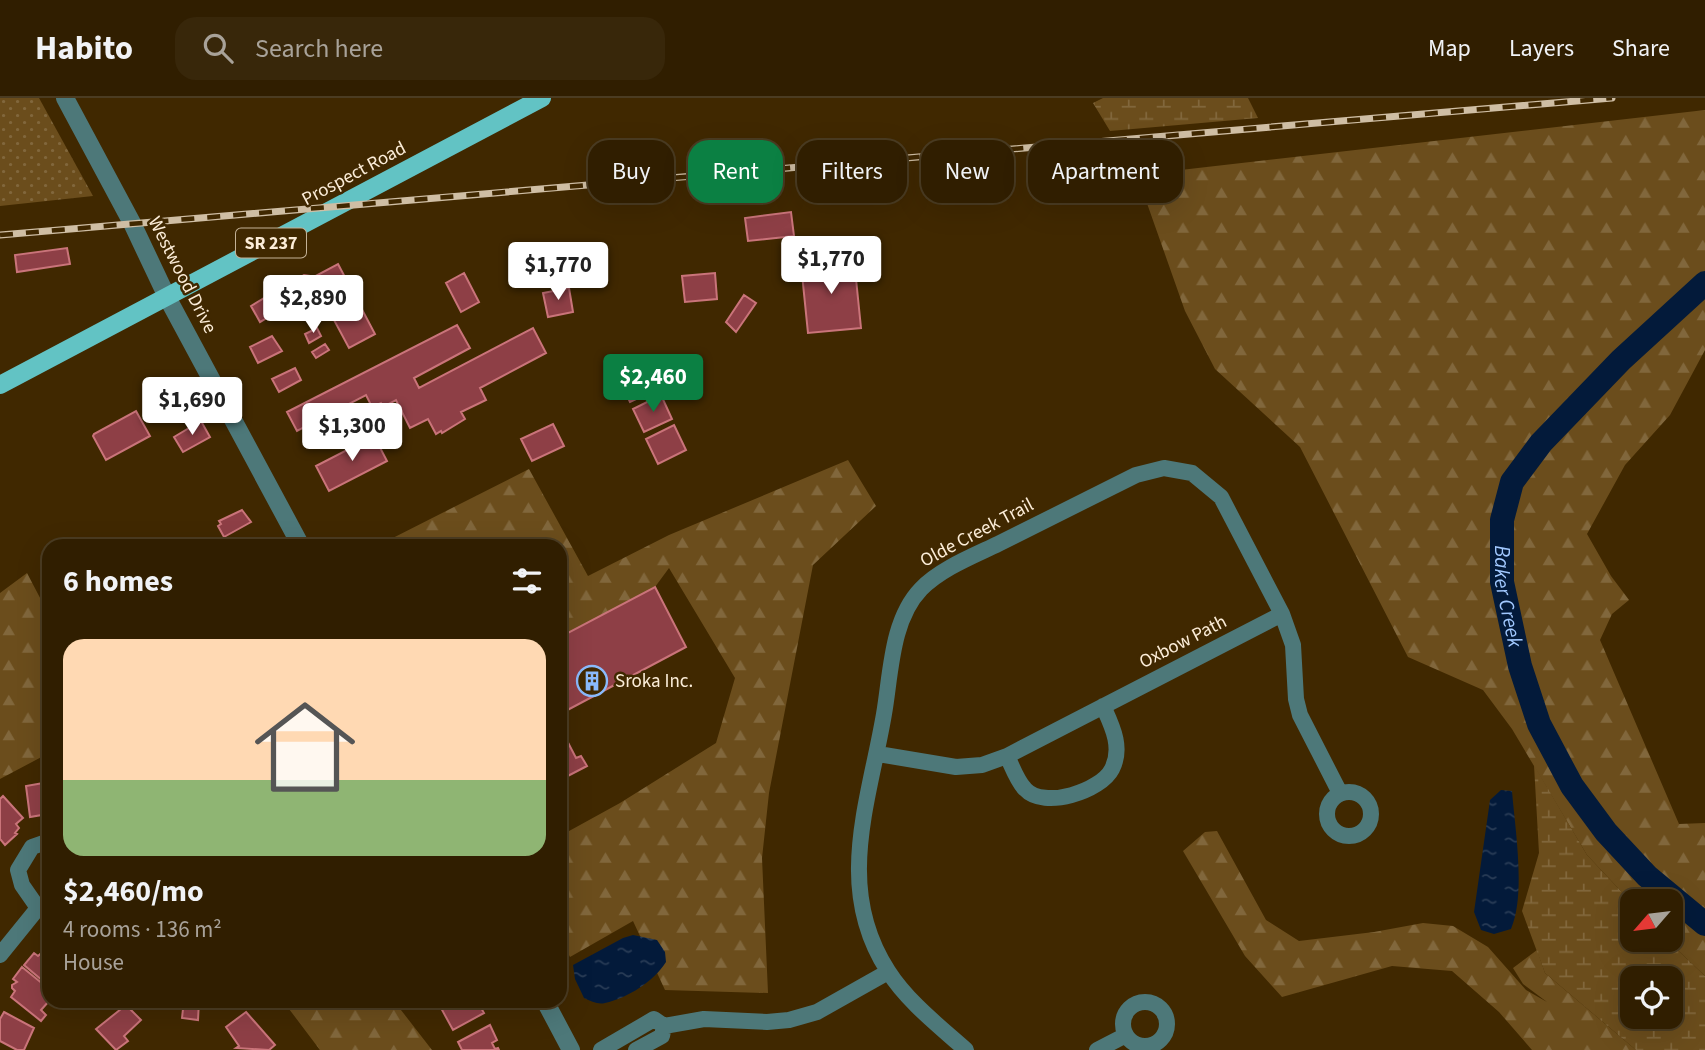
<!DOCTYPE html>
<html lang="en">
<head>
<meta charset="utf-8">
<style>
	:root { --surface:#301e00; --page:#38270a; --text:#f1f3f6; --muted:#a8a299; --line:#4b3c22; --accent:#0b8043 }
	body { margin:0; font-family:"Source Sans 3",sans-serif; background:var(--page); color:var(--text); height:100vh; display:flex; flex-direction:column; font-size:26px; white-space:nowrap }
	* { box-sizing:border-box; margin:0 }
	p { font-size:23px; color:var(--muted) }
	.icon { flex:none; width:38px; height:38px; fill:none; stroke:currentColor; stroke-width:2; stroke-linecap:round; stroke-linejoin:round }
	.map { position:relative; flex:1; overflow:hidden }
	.panel { position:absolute; left:42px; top:441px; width:525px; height:469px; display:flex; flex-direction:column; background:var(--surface); border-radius:21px; box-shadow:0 7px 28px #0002,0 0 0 2px var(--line) }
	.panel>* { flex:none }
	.top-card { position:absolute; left:588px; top:42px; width:665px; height:63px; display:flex; gap:14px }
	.needle { width:46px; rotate:242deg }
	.fabs { position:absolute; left:1620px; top:791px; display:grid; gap:14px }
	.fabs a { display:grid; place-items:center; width:63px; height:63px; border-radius:14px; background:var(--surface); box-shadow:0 7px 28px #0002,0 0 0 2px var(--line); font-size:35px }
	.price { position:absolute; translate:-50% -60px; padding:0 16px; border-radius:7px; background:#fff; color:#222; font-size:23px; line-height:46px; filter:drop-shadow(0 2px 4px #0008) }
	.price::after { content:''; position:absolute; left:50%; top:42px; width:21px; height:16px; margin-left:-10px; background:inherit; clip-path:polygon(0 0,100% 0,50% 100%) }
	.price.active { background:var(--accent); color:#fff }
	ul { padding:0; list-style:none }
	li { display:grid; align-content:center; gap:14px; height:371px; padding:0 21px }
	li span { display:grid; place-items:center; height:217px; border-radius:21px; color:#555 }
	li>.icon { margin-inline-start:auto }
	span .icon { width:126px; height:126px; fill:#fffc; stroke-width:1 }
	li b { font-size:30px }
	h2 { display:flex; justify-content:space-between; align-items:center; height:84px; padding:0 21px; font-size:30px }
	.chip { padding:0 24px; border-radius:21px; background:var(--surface); box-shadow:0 7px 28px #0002,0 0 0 2px var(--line); font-size:24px; line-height:63px }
	.chip.active { background:var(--accent); color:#fff }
	header { display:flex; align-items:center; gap:42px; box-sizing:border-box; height:98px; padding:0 35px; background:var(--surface); border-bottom:2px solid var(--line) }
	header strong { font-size:33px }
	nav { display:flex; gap:38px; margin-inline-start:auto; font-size:24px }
	.search { width:490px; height:63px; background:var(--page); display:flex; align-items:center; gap:18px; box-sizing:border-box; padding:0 24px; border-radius:21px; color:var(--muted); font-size:26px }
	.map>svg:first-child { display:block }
	.grass { fill:url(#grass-dots) }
	.forest { fill:url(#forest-firs) }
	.wetland { fill:url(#wetland-marsh); fill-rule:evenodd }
	.water { fill:url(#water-ripples) }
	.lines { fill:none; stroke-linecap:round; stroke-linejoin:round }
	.river { stroke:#031a3a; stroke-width:24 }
	.building { fill:#8e3f46; stroke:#ca747a; stroke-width:2 }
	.minor { stroke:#4d7879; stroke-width:16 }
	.tertiary { stroke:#4d7879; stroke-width:18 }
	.primary { stroke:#62c3c4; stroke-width:18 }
	.rail-casing { stroke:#cfbea4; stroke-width:7 }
	.rail { stroke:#402800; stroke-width:4.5; stroke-dasharray:13; stroke-linecap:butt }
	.labels { text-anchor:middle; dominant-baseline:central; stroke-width:5; stroke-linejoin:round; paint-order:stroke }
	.shield { fill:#402800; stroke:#c4b297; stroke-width:2 }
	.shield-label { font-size:18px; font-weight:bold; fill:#fcedd8 }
	.street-label { font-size:19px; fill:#fcedd8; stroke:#402800 }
	.poi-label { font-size:19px; fill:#fcedd8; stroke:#402800; text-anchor:start }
	.water-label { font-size:21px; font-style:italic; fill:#a2c9ff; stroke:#402800 }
</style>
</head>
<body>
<header>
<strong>Habito</strong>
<div class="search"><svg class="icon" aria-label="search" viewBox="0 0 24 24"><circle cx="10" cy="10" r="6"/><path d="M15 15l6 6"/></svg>Search here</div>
<nav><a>Map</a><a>Layers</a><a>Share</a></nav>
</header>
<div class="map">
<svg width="1705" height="952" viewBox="0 0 1705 952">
	<defs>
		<pattern id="grass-dots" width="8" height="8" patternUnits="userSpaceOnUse" patternTransform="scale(1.75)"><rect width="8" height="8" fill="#6b4d1c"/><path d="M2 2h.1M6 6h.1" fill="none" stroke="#81673c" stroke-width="1.8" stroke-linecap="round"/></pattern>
		<pattern id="forest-firs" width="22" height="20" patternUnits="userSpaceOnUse" patternTransform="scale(1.75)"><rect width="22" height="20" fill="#6b4d1c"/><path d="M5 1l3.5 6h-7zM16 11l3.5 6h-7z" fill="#81673c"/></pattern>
		<pattern id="wetland-marsh" width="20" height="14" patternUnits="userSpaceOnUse" patternTransform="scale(1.75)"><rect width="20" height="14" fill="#6b4d1c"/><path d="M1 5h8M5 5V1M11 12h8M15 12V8" fill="none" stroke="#81673c"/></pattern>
		<pattern id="water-ripples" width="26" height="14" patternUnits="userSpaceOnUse" patternTransform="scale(1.75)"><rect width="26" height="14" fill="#031a3a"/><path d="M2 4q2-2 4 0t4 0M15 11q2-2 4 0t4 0" fill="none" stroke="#293c56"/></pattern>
	</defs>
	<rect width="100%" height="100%" fill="#402800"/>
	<path class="grass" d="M 0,0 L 39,0 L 93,98 L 0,108 Z"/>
	<path class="forest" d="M 1705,12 L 1705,252 L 1670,317 L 1625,367 L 1587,436 L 1611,478 L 1629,502 L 1612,516 L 1600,542 L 1679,726 L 1705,725 L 1705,878 L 1667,842 L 1671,842 L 1671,803 L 1633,803 L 1633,806 L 1587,757 L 1512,631 L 1483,592 L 1408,559 L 1300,349 L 1215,271 L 1185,213 L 1137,77 Z
		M 848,362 L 876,408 L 813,467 L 769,695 L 762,760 L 768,895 L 665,892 L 633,823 L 570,859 L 560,840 L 560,738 L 620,705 L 716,645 L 735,580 L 669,470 L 655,489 L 560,539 L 560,448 L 377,448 L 529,371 L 588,478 L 669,437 Z
		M 27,475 L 49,517 L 49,655 L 0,681 L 0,495 Z
		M 1217,733 L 1266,822 L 1299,843 L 1374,834 L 1423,825 L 1453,828 L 1488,849 L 1526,892 L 1547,904 L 1523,886 L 1513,870 L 1537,852 L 1545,875 L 1636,952 L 1532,952 L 1499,914 L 1452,873 L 1392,868 L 1282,899 L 1245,858 L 1183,753 L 1205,734 Z
		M 283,903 L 394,903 L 432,952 L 320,952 Z"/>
	<path class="wetland" d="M 1103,0 L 1248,0 L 1258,20 L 1110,33 L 1093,5 Z
		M 1534,667 L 1587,757 L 1633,806 L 1633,842 L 1667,842 L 1705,878 L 1705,952 L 1636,952 L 1545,875 L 1522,813 L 1539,755 ZM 1633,880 L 1671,880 L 1671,919 L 1633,919 Z"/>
	<path class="water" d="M 1501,692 L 1512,693 C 1515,731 1526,796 1511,831 L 1494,836 L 1481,832 L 1474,814 L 1490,702 Z
		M 633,837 L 657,842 L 665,854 L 666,864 C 654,883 628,900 605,905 C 598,907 591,903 584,900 L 575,881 L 573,867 L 623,840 Z"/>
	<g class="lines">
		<path class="river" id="s1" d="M 1705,185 L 1621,262 L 1541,345 L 1512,384 L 1502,422 L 1502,484 L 1520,568 L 1539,626 L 1572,688 L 1606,734 L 1647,778 L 1705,826"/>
	</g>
	<path class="building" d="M 791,114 L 794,138 L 748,143 L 745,120 Z
		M 67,150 L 70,166 L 17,174 L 15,157 Z
		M 854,161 L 861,230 L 808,235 L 801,166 Z
		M 338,166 L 375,236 L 349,250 L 318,192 L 282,212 L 272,192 L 296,179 L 297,181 L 304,177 L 310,178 L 312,180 Z
		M 464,175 L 479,204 L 461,214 L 446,185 Z
		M 715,175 L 717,201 L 685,204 L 682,178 Z
		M 569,190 L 573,214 L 548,219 L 543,195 Z
		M 744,197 L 756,205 L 736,234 L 726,224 Z
		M 266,199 L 275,215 L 260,224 L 251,208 Z
		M 457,227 L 470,250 L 414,280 L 419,290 L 533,230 L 546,255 L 480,290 L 486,302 L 461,314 L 465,321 L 442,335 L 441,333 L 436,336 L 428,321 L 410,330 L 396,302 L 383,309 L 381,305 L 372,309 L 366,297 L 297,333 L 287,314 Z
		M 317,230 L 321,238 L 309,245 L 305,236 Z
		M 272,238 L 282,253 L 258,265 L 250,249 Z
		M 325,246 L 329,252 L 316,260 L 312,254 Z
		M 647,268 L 658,291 L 630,304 L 619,282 Z
		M 295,270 L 301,282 L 279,294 L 272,281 Z
		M 661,297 L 672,321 L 644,334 L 633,311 Z
		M 136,313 L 150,338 L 106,362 L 93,338 L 94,336 Z
		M 201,323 L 210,339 L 183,354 L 174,339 Z
		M 553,326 L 564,348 L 532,363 L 521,341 Z
		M 674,327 L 686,352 L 658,366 L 646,341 Z
		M 374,338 L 387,363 L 329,393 L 316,368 Z
		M 242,412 L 251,424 L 224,439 L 218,428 L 221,426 L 219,423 Z
		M 655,489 L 686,549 L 560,616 L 560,539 Z
		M 560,629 L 576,660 L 581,658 L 587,668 L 560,682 Z
		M 49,684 L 49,719 L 43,720 L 42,717 L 30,719 L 26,688 Z
		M 3,698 L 23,720 L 16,726 L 19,730 L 15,735 L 17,736 L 5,747 L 0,741 L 0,701 Z
		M 47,850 L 49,851 L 49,888 L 24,867 L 34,855 L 38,858 Z
		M 22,869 L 49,891 L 49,903 L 41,912 L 46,917 L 41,923 L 11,899 L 15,893 L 12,890 L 12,887 L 17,884 L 13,881 Z
		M 159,903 L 199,903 L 198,922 L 182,920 L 183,911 L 159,910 Z
		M 455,903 L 461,903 L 464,907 L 477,903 L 484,915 L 453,932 L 441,910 Z
		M 126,907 L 141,922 L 124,938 L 128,943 L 116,952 L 96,931 Z
		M 4,914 L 34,930 L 24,952 L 17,952 L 0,943 L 0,921 Z
		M 246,914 L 275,947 L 269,952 L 236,950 L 239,948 L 226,929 Z
		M 490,927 L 497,942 L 492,945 L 495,951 L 498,950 L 499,952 L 462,952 L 458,944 Z"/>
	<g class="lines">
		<path class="minor" d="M 878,656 L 956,669 L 982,667 L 1007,658 L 1282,516
			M 1007,658 C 1012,668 1017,683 1025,691 C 1044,712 1101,693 1112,671 C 1123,649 1112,628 1103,608
			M1327 716a22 22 0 1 1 44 0a22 22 0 1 1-44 0Z
			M 38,810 L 22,787 L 18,772 L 32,749 L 49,743
			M 0,857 L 38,810 L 49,808
			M1123 926a22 22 0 1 1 44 0a22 22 0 1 1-44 0Z
			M 601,952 L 654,921 L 664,928 L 704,921 L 767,924 L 789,922 L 817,914 L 888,874
			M 636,952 L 662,938 L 664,928
			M 966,952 C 939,928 907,903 888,873 C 834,790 869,704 884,616 C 891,576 891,522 921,491 C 940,471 973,458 998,446 C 1044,423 1090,400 1136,377 L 1164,370 L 1192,375 L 1221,399 L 1282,516 L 1293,547 L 1296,601 L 1300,617 L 1340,695
			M 1097,952 L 1126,937"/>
		<path class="tertiary" d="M 65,0 L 132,125 L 167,199 L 301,448
			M 545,903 L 571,952"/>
		<path class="primary" d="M 0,287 L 542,0"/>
		<g class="rail-casing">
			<path id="rail" d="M 0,137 L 1612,0"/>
		</g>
		<use href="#rail" class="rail"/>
	</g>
	<defs>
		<g id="building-ring" transform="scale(1.575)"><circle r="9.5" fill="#402800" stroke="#8abafc" stroke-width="1.5"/><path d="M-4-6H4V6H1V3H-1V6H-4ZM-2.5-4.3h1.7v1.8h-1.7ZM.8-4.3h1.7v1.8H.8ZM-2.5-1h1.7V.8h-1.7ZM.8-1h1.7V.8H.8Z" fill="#8abafc"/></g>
	</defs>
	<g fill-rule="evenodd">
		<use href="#building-ring" x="592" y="583"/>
	</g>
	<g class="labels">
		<rect class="shield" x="236" y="130.5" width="70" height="29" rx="5"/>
		<g class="shield-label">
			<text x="271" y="145">SR 237</text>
		</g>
		<g class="street-label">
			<text transform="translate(354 76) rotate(-28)">Prospect Road</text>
			<text transform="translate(182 177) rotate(63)">Westwood Drive</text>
			<text transform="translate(977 435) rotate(-28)">Olde Creek Trail</text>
			<text transform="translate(1183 544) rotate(-27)">Oxbow Path</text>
		</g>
		<g class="poi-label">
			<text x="615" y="583">Sroka Inc.</text>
		</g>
		<g class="water-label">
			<text stroke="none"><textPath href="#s1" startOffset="394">Baker Creek</textPath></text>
		</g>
	</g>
</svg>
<div class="fabs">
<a><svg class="needle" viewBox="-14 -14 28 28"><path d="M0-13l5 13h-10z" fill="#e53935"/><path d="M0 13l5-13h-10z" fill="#a8a299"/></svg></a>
<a><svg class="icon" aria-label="locate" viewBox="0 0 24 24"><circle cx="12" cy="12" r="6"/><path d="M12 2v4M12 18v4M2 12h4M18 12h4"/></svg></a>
</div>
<b class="price" style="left:831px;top:198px">$1,770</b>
<b class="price" style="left:558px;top:204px">$1,770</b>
<b class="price" style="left:313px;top:237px">$2,890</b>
<b class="price active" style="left:653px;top:316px">$2,460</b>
<b class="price" style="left:192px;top:339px">$1,690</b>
<b class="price" style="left:352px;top:365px">$1,300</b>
<div class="top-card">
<a class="chip">Buy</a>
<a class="chip active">Rent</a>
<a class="chip">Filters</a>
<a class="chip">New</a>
<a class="chip">Apartment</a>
</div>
<section class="panel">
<h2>6 homes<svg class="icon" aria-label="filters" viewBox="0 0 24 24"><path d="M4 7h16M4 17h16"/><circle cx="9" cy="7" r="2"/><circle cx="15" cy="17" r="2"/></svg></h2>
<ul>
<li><span style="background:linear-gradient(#ffd9b3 65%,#8fb573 0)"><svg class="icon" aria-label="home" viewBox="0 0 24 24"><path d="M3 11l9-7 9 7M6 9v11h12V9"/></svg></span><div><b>$2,460/mo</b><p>4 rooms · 136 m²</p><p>House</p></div></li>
</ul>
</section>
</div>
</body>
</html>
